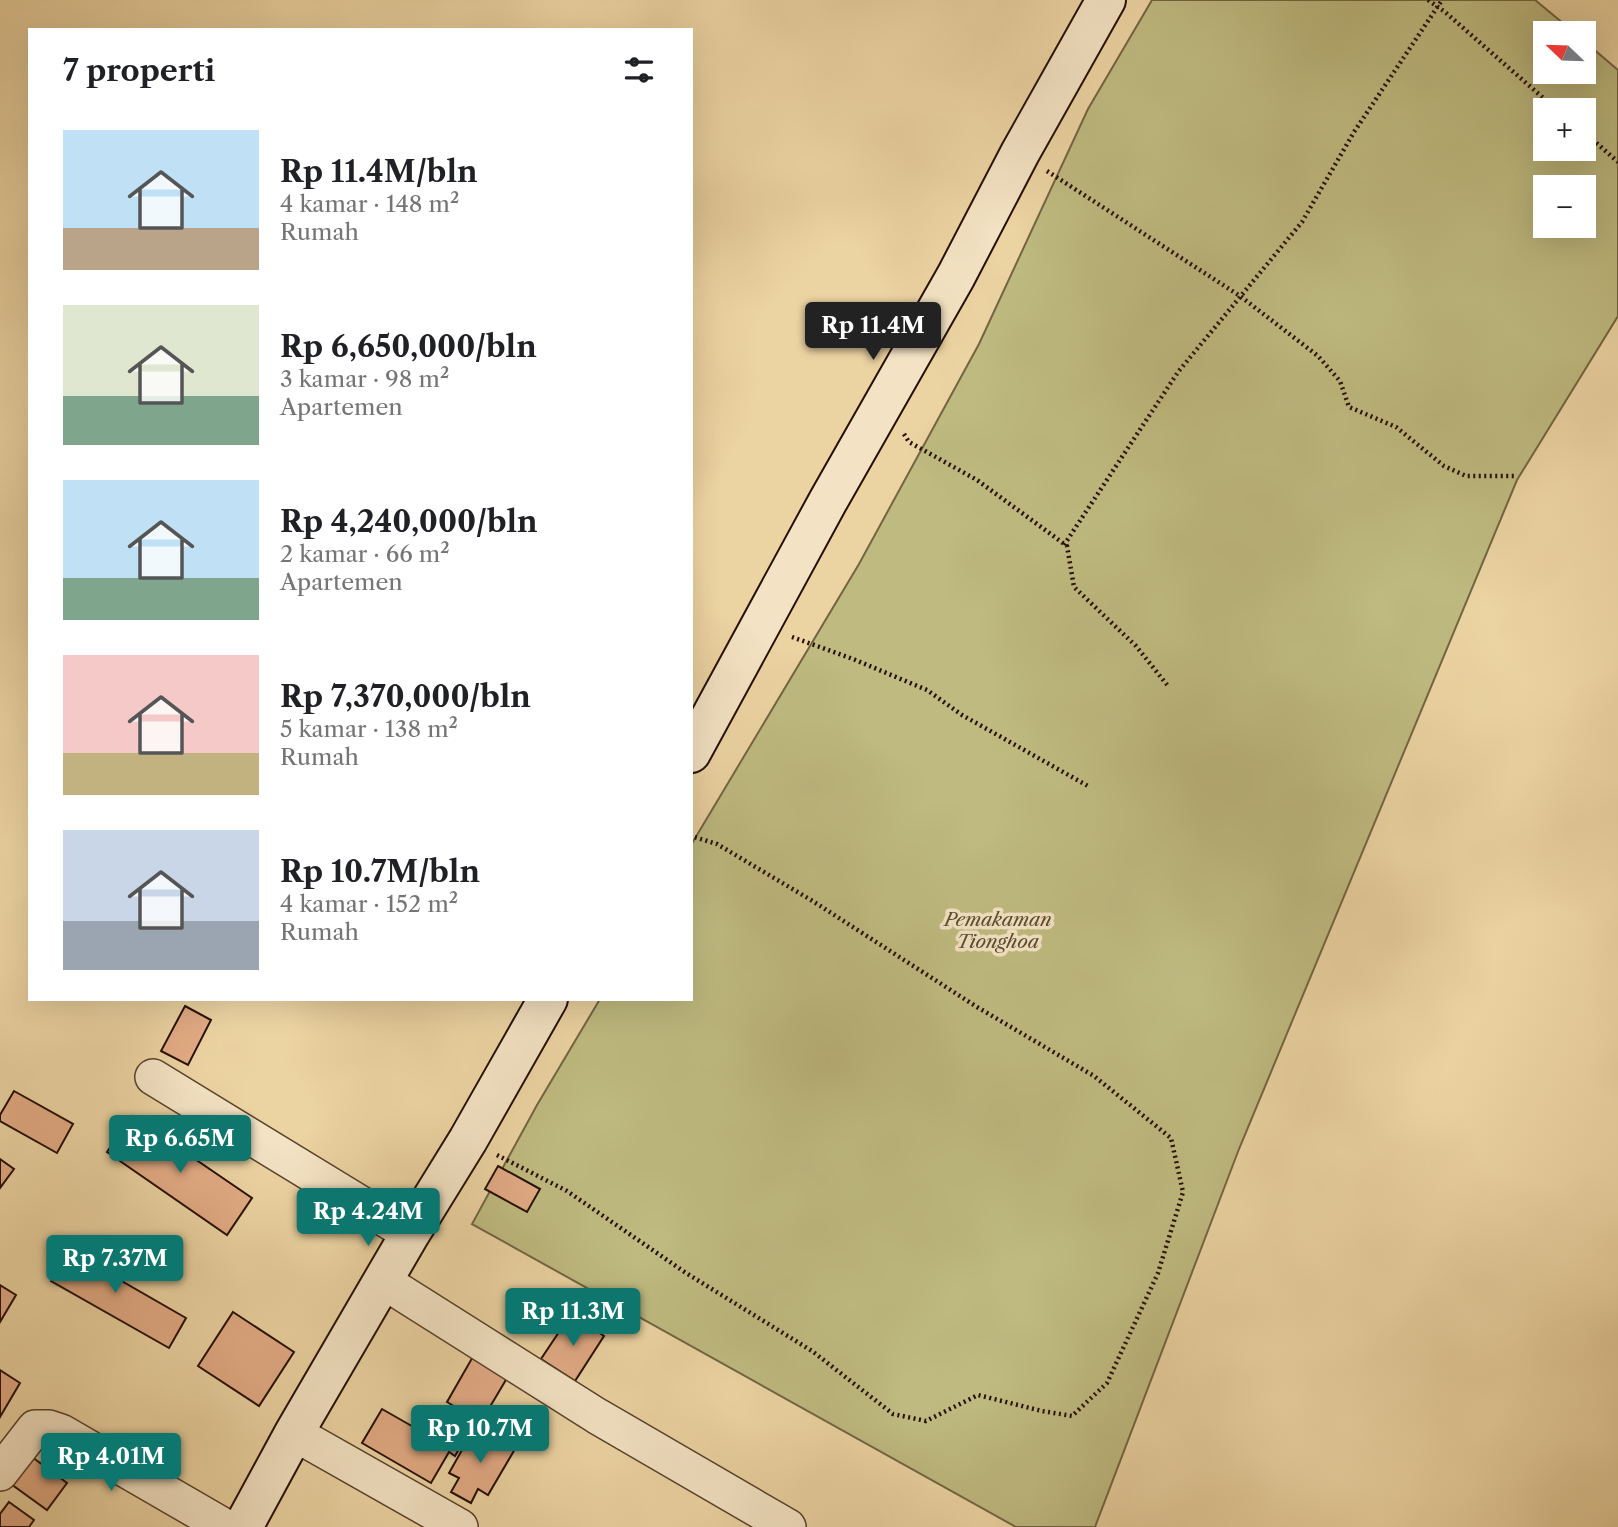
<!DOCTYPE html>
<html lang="id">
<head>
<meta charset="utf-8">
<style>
	:root { --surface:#fff; --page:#f2f2f2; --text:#202124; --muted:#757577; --accent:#0f766e }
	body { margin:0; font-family:"Libre Caslon Text",serif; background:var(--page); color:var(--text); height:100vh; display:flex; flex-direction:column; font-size:26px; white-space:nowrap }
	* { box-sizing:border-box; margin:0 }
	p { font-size:23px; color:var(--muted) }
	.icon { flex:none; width:38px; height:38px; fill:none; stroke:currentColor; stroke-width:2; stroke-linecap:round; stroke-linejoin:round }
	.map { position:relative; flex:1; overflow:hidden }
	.details { position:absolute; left:28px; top:28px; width:665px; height:973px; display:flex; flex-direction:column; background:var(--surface); border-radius:0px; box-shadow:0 7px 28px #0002 }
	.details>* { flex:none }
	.needle { width:46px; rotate:293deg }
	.fabs { position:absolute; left:1533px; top:21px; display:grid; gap:14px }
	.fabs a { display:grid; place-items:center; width:63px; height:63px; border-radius:0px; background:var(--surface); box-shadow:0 7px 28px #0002; font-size:35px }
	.price { position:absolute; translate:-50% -60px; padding:0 16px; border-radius:7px; background:var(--accent); color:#fff; font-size:23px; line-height:46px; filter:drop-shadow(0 2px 4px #0008) }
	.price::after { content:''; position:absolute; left:50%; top:42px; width:21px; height:16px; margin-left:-10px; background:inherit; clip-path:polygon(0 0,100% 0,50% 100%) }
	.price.active { background:#222; color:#fff }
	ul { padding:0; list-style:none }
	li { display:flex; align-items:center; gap:21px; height:175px; padding:0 35px }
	li span { display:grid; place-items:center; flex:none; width:196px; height:140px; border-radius:0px; color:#555 }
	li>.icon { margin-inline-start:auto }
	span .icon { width:84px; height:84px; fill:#fffc; stroke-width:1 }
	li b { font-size:30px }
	h2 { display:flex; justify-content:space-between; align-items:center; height:84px; padding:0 35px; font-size:30px }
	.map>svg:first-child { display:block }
	.green { fill:#beba80; stroke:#726542; stroke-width:2; fill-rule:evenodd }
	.building { fill:#e2ab85; stroke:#261003; stroke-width:2 }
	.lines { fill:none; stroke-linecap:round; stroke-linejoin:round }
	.street-casing { stroke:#58412b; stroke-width:38 }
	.secondary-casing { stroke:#261003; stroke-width:42 }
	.path { stroke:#261003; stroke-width:4.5; stroke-dasharray:2 3.5; stroke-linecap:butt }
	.street { stroke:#f3e2c3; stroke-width:35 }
	.secondary { stroke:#f3e2c3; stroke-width:38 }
	.labels { text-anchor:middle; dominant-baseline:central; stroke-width:7; stroke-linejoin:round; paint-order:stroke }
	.park-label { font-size:19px; font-style:italic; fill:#5b4c2f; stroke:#f3e2c3 }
</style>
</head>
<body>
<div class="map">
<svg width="1618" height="1527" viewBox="0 0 1618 1527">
	<rect width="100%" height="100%" fill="#ecd3a2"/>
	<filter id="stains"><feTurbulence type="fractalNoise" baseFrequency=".00286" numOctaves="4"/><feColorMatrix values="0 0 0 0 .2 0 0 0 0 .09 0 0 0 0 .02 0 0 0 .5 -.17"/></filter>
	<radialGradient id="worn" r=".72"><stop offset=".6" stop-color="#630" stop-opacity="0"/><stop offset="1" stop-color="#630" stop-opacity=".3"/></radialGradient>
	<path class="green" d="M 1152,0 L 1535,0 L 1575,33 L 1545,33 L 1545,72 L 1584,72 L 1584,41 L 1618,70 L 1618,316 L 1517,480 L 1239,1149 L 1095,1527 L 1016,1527 L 472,1224 L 537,1105 L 600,999 L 691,999 L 691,845 L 859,564 L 979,344 L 1088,109 ZM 1545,110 L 1584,110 L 1584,149 L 1545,149 ZM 1545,187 L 1584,187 L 1584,226 L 1545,226 Z"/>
	<path class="building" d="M 185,1006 L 211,1020 L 188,1065 L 161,1051 Z
		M 14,1091 L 73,1124 L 57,1153 L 0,1121 L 0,1115 Z
		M 132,1116 L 252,1198 L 227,1235 L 107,1152 Z
		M 0,1159 L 14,1169 L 0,1188 Z
		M 498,1166 L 540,1189 L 527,1212 L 485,1189 Z
		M 74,1239 L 106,1257 L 99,1268 L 186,1318 L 169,1348 L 51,1281 Z
		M 0,1285 L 16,1295 L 0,1322 Z
		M 233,1312 L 294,1352 L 259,1406 L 198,1366 Z
		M 571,1314 L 604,1336 L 575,1381 L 541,1359 Z
		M 475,1353 L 510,1373 L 481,1422 L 447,1402 Z
		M 0,1370 L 20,1383 L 0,1417 Z
		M 382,1409 L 424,1433 L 436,1411 L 470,1430 L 455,1456 L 449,1452 L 431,1483 L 362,1443 Z
		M 475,1427 L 515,1449 L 488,1495 L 478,1489 L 471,1503 L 451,1492 L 459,1478 L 449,1473 Z
		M 32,1457 L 67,1483 L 47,1510 L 11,1484 Z
		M 9,1502 L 34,1520 L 29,1527 L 0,1527 L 0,1514 Z"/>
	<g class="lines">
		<g class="street-casing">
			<path id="street" d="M 153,1077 L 410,1234
				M 383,1281 L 597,1416 L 788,1527
				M 294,1433 L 460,1527
				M 0,1473 L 35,1428 L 49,1428 L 61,1432 L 225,1527"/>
		</g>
		<g class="secondary-casing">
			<path id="secondary" d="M 691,753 L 828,501 L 956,276 L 1020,153 L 1106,0
				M 243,1527 L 294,1433 L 410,1234 L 468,1140 L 548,999"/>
		</g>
		<path class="path" d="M 1428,0 L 1445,12 L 1557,110
			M 1584,132 L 1618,162
			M 1047,171 L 1240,296 L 1318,356 L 1340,381 L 1349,407 L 1396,427 L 1444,466 L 1466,476 L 1514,476
			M 904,434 L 909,442 L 977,480 L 1067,546 L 1074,587 L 1136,646 L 1168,686
			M 1064,545 L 1178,372 L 1302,222 L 1354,132 L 1442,0
			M 792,637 L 853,659 L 927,690 L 962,715 L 1088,786
			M 497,1155 L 567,1191 L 686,1273 L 812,1351 L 893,1414 L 926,1421 L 978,1395 L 1042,1411 L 1072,1416 L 1107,1383 L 1158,1273 L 1183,1192 L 1171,1138 L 1094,1076 L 977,1007 L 811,900 L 717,844 L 691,836"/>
		<use href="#street" class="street"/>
		<use href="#secondary" class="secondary"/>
	</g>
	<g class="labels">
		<g class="park-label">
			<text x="998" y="919">Pemakaman<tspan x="998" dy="22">Tionghoa</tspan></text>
		</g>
	</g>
	<rect width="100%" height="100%" filter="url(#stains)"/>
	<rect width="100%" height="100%" fill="url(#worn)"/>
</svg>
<div class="fabs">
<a><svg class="needle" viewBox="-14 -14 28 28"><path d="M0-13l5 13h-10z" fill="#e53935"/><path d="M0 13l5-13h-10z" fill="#757577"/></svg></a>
<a>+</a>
<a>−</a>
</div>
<b class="price active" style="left:873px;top:362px">Rp 11.4M</b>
<b class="price" style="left:180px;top:1175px">Rp 6.65M</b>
<b class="price" style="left:368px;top:1248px">Rp 4.24M</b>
<b class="price" style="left:115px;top:1295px">Rp 7.37M</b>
<b class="price" style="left:573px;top:1348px">Rp 11.3M</b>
<b class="price" style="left:480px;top:1465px">Rp 10.7M</b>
<b class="price" style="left:111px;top:1493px">Rp 4.01M</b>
<section class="details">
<h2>7 properti<svg class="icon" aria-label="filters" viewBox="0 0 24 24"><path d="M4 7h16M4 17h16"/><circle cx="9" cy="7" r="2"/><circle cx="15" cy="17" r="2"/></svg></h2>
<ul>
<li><span style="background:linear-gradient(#bfe0f5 70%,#b9a48a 0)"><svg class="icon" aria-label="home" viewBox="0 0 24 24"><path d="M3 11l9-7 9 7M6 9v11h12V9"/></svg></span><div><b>Rp 11.4M/bln</b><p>4 kamar · 148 m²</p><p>Rumah</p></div></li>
<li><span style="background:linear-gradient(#dfe7d0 65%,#7fa58c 0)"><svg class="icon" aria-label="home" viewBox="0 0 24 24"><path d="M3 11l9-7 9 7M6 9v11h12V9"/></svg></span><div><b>Rp 6,650,000/bln</b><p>3 kamar · 98 m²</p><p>Apartemen</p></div></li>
<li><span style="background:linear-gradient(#bfe0f5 70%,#7fa58c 0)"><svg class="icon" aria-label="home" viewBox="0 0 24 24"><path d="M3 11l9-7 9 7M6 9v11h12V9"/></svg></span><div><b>Rp 4,240,000/bln</b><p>2 kamar · 66 m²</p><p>Apartemen</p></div></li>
<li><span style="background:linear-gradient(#f6c9c9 70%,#c2b280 0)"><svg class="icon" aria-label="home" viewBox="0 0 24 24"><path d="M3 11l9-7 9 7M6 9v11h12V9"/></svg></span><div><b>Rp 7,370,000/bln</b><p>5 kamar · 138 m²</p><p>Rumah</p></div></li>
<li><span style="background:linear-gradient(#c9d6e8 65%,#9aa5b1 0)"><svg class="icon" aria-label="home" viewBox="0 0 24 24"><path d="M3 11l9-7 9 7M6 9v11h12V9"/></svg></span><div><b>Rp 10.7M/bln</b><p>4 kamar · 152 m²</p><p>Rumah</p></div></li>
</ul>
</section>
</div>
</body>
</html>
